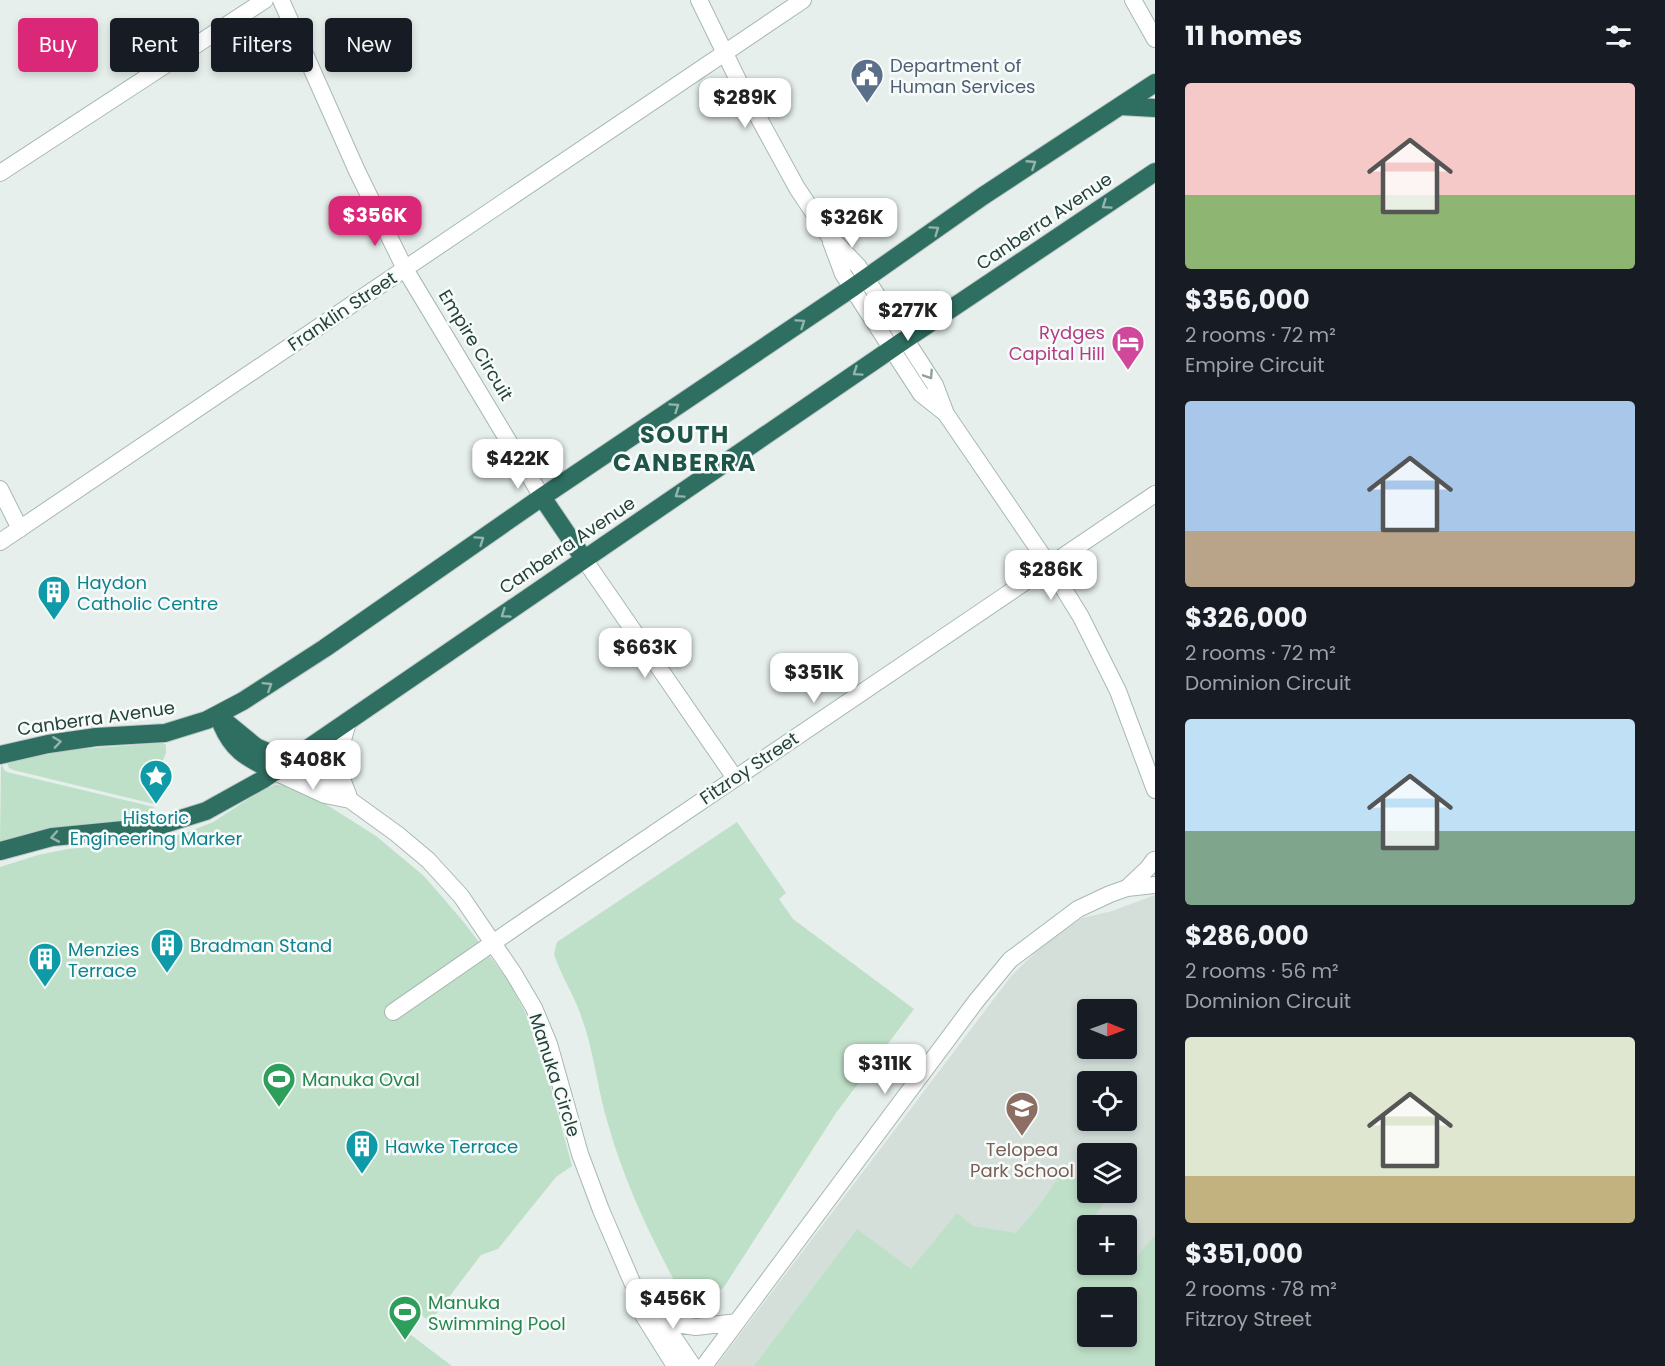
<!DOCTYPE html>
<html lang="en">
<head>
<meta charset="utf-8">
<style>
	:root { --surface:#171b24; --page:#242831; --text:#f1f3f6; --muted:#9ea1a6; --accent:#db2777 }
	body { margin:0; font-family:Poppins,sans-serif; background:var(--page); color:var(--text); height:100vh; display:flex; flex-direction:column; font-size:22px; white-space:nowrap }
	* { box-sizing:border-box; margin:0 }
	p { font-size:20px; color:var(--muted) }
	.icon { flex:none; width:33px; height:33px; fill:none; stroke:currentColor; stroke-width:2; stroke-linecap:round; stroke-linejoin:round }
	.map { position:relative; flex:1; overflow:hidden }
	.details { display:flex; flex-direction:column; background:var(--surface); width:510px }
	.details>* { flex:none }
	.hud { position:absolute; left:18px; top:18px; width:570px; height:54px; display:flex; gap:12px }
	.needle { width:39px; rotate:91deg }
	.tools { position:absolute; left:1077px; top:999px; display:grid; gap:12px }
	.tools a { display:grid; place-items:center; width:60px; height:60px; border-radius:6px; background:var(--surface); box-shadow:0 3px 9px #0003; font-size:30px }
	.price { position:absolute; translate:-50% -51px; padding:0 14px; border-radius:12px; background:#fff; color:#222; font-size:20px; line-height:39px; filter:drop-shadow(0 2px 3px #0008) }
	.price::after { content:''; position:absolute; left:50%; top:36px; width:18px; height:14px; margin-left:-9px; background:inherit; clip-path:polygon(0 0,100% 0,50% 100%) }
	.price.on { background:var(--accent); color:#fff }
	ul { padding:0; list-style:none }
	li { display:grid; align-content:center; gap:12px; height:318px; padding:0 30px }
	li span { display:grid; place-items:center; height:186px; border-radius:6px; color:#555 }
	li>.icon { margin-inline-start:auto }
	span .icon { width:108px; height:108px; fill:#fffc; stroke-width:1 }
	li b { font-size:26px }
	h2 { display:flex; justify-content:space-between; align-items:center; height:72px; padding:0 30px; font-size:26px }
	.pill { padding:0 21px; border-radius:6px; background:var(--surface); box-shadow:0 3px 9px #0003; font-size:21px; line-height:54px }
	.pill.on { background:var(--accent); color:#fff }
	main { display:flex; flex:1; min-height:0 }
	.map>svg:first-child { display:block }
	.built { fill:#d4dfda; fill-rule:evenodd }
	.green { fill:#bfe0c8; fill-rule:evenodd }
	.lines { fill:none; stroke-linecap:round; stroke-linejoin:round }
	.minor-casing { stroke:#a8b8b2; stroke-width:18 }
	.highway-casing { stroke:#c2cac8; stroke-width:20 }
	.minor { stroke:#fff; stroke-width:16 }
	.highway { stroke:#2f6f62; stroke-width:18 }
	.oneway { stroke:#93b5ae }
	.oneway2 { stroke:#92a09c }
	.labels { text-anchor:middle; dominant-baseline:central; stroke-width:5; stroke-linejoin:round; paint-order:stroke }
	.service-label { font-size:18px; fill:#4e5e75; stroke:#f7fbf9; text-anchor:start }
	.street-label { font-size:18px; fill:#24423a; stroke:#f7fbf9 }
	.hotel-label { font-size:18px; fill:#b23c85; stroke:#f7fbf9; text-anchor:end }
	.culture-label { font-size:18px; fill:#0d838f; stroke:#f7fbf9; text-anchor:start }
	.leisure-label { font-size:18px; fill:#27864d; stroke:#f7fbf9; text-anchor:start }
	.education-label { font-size:18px; fill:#785e54; stroke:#f7fbf9 }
	.district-label { font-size:24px; font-weight:bold; letter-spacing:1.5px; fill:#1f5548; stroke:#f7fbf9 }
</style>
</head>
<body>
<main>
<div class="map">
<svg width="1155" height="1366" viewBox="0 0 1155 1366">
	<rect width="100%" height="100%" fill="#e6efeb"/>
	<path class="built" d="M 1155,895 L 1155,1366 L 716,1366 L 1012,975 L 1044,944 L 1082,918 L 1112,911 ZM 1088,1010 L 1126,1010 L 1126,1048 L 1088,1048 ZM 1088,1082 L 1126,1082 L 1126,1120 L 1088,1120 ZM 1088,1154 L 1126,1154 L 1126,1192 L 1088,1192 ZM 1088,1226 L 1126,1226 L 1126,1264 L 1088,1264 ZM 1088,1298 L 1126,1298 L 1126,1336 L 1088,1336 Z"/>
	<path class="green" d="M 163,743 L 166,745 L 166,753 L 157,775 L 154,804 L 13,770 L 9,768 L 7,762 L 67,750 Z
		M 1,764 L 5,771 L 11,773 L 154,807 L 152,818 L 94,823 L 52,829 L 0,844 Z
		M 275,785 L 285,786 L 316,798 L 376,836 L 424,876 L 462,920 L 508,980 L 526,1014 L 544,1061 L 572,1166 L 556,1177 L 498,1249 L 481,1255 L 430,1322 L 413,1308 L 399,1326 L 452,1366 L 0,1366 L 0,867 L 38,855 L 68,849 L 145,842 L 183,834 L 213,822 L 264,789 Z
		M 737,822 L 786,893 L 779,899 L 793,919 L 914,1009 L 836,1113 L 724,1287 L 696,1310 L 690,1309 C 657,1251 626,1188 608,1124 C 597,1088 594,1049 580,1013 C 573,993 560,974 554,954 L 557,942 Z
		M 1064,1170 L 1087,1186 L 1088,1192 L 1096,1193 L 1106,1200 L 1089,1224 L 1090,1225 L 1088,1226 L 1088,1264 L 1126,1264 L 1127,1253 L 1135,1259 L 1155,1235 L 1155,1366 L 754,1366 L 857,1229 L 911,1269 L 957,1213 L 973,1226 L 1016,1233 L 1038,1207 ZM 1088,1298 L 1126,1298 L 1126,1336 L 1088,1336 Z"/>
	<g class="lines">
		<g class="minor-casing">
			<path id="minor" d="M 281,0 L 357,171 L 405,269 L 542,497
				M 699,0 L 739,82 L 797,188 L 829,236 L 858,266 L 935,385 L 946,414 L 1049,565 L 1081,617 L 1118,691 L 1155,790
				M 1133,0 L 1155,39
				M 0,173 L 265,0
				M 831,242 L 843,274 L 921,394 L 945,413
				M 0,489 L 20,529
				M 0,542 L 803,0
				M 584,559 L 735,778
				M 290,762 L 332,782 L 350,800 L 397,834 L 428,860 L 461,896 L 514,974 L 534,1008 L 549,1044 L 580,1154 L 601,1210 L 632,1282 L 643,1301 L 656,1311 L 693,1366
				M 275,772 L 325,795 L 350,800
				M 348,794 C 335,766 339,751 348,723
				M 1127,888 L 1148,868 L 1154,860
				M 393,1012 L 526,920 L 1155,494
				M 643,1301 L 643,1315 L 675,1366
				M 663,1322 L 696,1327 L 737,1322
				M 704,1366 L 977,1000 L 1010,960 L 1078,909 L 1110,894 L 1127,888 L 1155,885"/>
		</g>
		<g class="highway-casing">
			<path id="highway" d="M 1120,106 L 1155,108
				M 542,497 L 584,559
				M 217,715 L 256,747 L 290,762
				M 222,725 C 234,753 249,758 275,772
				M 0,755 L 48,744 L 96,737 L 165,733 L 207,720 L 243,701 L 325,648 L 542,497 L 852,288 L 983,196 L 1155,83
				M 0,851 L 52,837 L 155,827 L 206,811 L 262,780 L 906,339 L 1155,172"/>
		</g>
		<use href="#minor" class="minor"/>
		<use href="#highway" class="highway"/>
	</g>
	<defs><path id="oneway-chevron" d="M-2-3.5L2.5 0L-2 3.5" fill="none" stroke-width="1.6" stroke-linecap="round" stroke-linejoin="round" transform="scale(1.5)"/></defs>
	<g class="oneway">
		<use href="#oneway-chevron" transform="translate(1032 164) rotate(-33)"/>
		<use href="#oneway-chevron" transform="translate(1106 205) rotate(146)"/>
		<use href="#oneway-chevron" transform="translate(935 230) rotate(-35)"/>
		<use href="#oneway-chevron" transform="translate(801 323) rotate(-34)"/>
		<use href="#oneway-chevron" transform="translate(857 372) rotate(146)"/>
		<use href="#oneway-chevron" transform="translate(675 407) rotate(-34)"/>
		<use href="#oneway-chevron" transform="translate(679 494) rotate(146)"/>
		<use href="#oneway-chevron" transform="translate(480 540) rotate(-35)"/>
		<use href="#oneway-chevron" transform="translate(505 614) rotate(145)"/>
		<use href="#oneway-chevron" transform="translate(268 686) rotate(-32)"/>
		<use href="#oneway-chevron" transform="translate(57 742) rotate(-8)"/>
		<use href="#oneway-chevron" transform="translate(55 837) rotate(170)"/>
	</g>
	<use class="oneway2" href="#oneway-chevron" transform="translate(929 375) rotate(57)"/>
	<defs>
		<g id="civic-pin" transform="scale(1.725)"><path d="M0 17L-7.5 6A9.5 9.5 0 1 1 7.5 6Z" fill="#5c6f8a" stroke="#f7fbf9"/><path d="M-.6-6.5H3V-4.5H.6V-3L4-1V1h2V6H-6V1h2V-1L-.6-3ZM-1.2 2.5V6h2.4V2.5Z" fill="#fff"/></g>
		<g id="hotel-pin" transform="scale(1.725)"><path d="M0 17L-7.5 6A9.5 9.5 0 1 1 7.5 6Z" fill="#d1479c" stroke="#f7fbf9"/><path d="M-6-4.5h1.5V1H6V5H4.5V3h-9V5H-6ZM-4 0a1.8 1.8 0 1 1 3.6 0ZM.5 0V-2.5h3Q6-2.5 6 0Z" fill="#fff"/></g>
		<g id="building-pin" transform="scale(1.725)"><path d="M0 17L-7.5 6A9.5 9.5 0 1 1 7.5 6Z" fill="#0f9aa8" stroke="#f7fbf9"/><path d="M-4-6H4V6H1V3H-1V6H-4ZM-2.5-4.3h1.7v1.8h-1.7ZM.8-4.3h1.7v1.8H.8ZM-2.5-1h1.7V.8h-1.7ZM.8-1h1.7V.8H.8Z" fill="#fff"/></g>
		<g id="sight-pin" transform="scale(1.725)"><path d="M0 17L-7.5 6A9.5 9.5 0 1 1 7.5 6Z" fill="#0f9aa8" stroke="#f7fbf9"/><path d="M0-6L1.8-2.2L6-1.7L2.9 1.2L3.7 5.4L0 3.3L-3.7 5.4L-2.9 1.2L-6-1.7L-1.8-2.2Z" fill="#fff"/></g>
		<g id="stadium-pin" transform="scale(1.725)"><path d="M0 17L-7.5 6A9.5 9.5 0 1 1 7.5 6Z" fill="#2e9e5b" stroke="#f7fbf9"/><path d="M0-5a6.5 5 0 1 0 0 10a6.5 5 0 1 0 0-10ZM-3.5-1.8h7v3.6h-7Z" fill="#fff"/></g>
		<g id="school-pin" transform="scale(1.725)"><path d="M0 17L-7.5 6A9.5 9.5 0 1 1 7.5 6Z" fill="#8d6e63" stroke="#f7fbf9"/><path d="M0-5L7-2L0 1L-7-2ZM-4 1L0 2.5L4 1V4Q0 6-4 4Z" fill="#fff"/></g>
	</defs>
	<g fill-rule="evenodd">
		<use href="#civic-pin" x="867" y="75"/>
		<use href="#hotel-pin" x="1128" y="342"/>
		<use href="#building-pin" x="54" y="592"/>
		<use href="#sight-pin" x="156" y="776"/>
		<use href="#building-pin" x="167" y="945"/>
		<use href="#building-pin" x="45" y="959"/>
		<use href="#stadium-pin" x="279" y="1079"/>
		<use href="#school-pin" x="1022" y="1108"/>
		<use href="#building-pin" x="362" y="1146"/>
		<use href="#stadium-pin" x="405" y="1312"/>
	</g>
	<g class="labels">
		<g class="service-label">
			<text x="890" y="65">Department of<tspan x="890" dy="21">Human Services</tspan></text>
		</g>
		<g class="street-label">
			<text transform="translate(1044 221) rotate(-34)">Canberra Avenue</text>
			<text transform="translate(342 311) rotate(-34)">Franklin Street</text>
			<text transform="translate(476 345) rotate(59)">Empire Circuit</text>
			<text transform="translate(567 545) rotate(-34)">Canberra Avenue</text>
			<text transform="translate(96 718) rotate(-8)">Canberra Avenue</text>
			<text transform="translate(749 768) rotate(-34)">Fitzroy Street</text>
			<text transform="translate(555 1075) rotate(72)">Manuka Circle</text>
		</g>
		<g class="hotel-label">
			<text x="1105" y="332">Rydges<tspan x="1105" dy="21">Capital Hill</tspan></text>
		</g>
		<g class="culture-label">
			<text x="77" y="582">Haydon<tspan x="77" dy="21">Catholic Centre</tspan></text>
			<text x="156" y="817" text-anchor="middle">Historic<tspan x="156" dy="21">Engineering Marker</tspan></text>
			<text x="190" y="945">Bradman Stand</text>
			<text x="68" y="949">Menzies<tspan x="68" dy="21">Terrace</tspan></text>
			<text x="385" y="1146">Hawke Terrace</text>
		</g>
		<g class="leisure-label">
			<text x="302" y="1079">Manuka Oval</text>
			<text x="428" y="1302">Manuka<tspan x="428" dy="21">Swimming Pool</tspan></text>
		</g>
		<g class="education-label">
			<text x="1022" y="1149">Telopea<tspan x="1022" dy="21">Park School</tspan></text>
		</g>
		<g class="district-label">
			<text x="685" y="434">SOUTH<tspan x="685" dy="28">CANBERRA</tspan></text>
		</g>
	</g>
</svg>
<div class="tools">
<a><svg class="needle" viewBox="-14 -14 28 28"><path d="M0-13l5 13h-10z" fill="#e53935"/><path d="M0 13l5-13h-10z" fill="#9ea1a6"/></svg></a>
<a><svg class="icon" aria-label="locate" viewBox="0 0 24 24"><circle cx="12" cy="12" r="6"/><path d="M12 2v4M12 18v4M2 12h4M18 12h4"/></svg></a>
<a><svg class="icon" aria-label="layers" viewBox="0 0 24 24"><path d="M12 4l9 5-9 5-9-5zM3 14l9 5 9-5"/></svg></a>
<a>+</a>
<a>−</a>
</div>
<b class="price" style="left:745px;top:129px">$289K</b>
<b class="price on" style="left:375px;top:247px">$356K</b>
<b class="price" style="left:852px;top:249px">$326K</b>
<b class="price" style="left:908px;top:342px">$277K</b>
<b class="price" style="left:518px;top:490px">$422K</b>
<b class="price" style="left:1051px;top:601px">$286K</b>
<b class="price" style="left:645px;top:679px">$663K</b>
<b class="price" style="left:814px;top:704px">$351K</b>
<b class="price" style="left:313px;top:791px">$408K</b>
<b class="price" style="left:885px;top:1095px">$311K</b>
<b class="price" style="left:673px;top:1330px">$456K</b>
<div class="hud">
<a class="pill on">Buy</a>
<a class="pill">Rent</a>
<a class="pill">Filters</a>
<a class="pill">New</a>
</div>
</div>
<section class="details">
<h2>11 homes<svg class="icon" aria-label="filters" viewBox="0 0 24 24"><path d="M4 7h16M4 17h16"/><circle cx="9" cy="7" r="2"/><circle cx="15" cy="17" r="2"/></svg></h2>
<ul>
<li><span style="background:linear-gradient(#f6c9c9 60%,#8fb573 0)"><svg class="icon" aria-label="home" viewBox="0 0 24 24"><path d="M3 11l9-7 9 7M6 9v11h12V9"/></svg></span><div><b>$356,000</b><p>2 rooms · 72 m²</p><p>Empire Circuit</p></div></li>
<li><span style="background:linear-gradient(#a9c7e8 70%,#b9a48a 0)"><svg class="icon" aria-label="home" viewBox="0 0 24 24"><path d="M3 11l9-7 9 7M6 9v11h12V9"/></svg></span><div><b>$326,000</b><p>2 rooms · 72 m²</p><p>Dominion Circuit</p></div></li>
<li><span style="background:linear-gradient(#bfe0f5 60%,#7fa58c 0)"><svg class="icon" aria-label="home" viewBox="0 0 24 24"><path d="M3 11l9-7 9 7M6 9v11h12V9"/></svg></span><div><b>$286,000</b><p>2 rooms · 56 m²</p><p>Dominion Circuit</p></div></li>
<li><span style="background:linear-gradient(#dfe7d0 75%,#c2b280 0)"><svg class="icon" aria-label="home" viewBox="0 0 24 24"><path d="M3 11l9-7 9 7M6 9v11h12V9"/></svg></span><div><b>$351,000</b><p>2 rooms · 78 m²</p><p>Fitzroy Street</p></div></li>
</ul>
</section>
</main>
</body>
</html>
